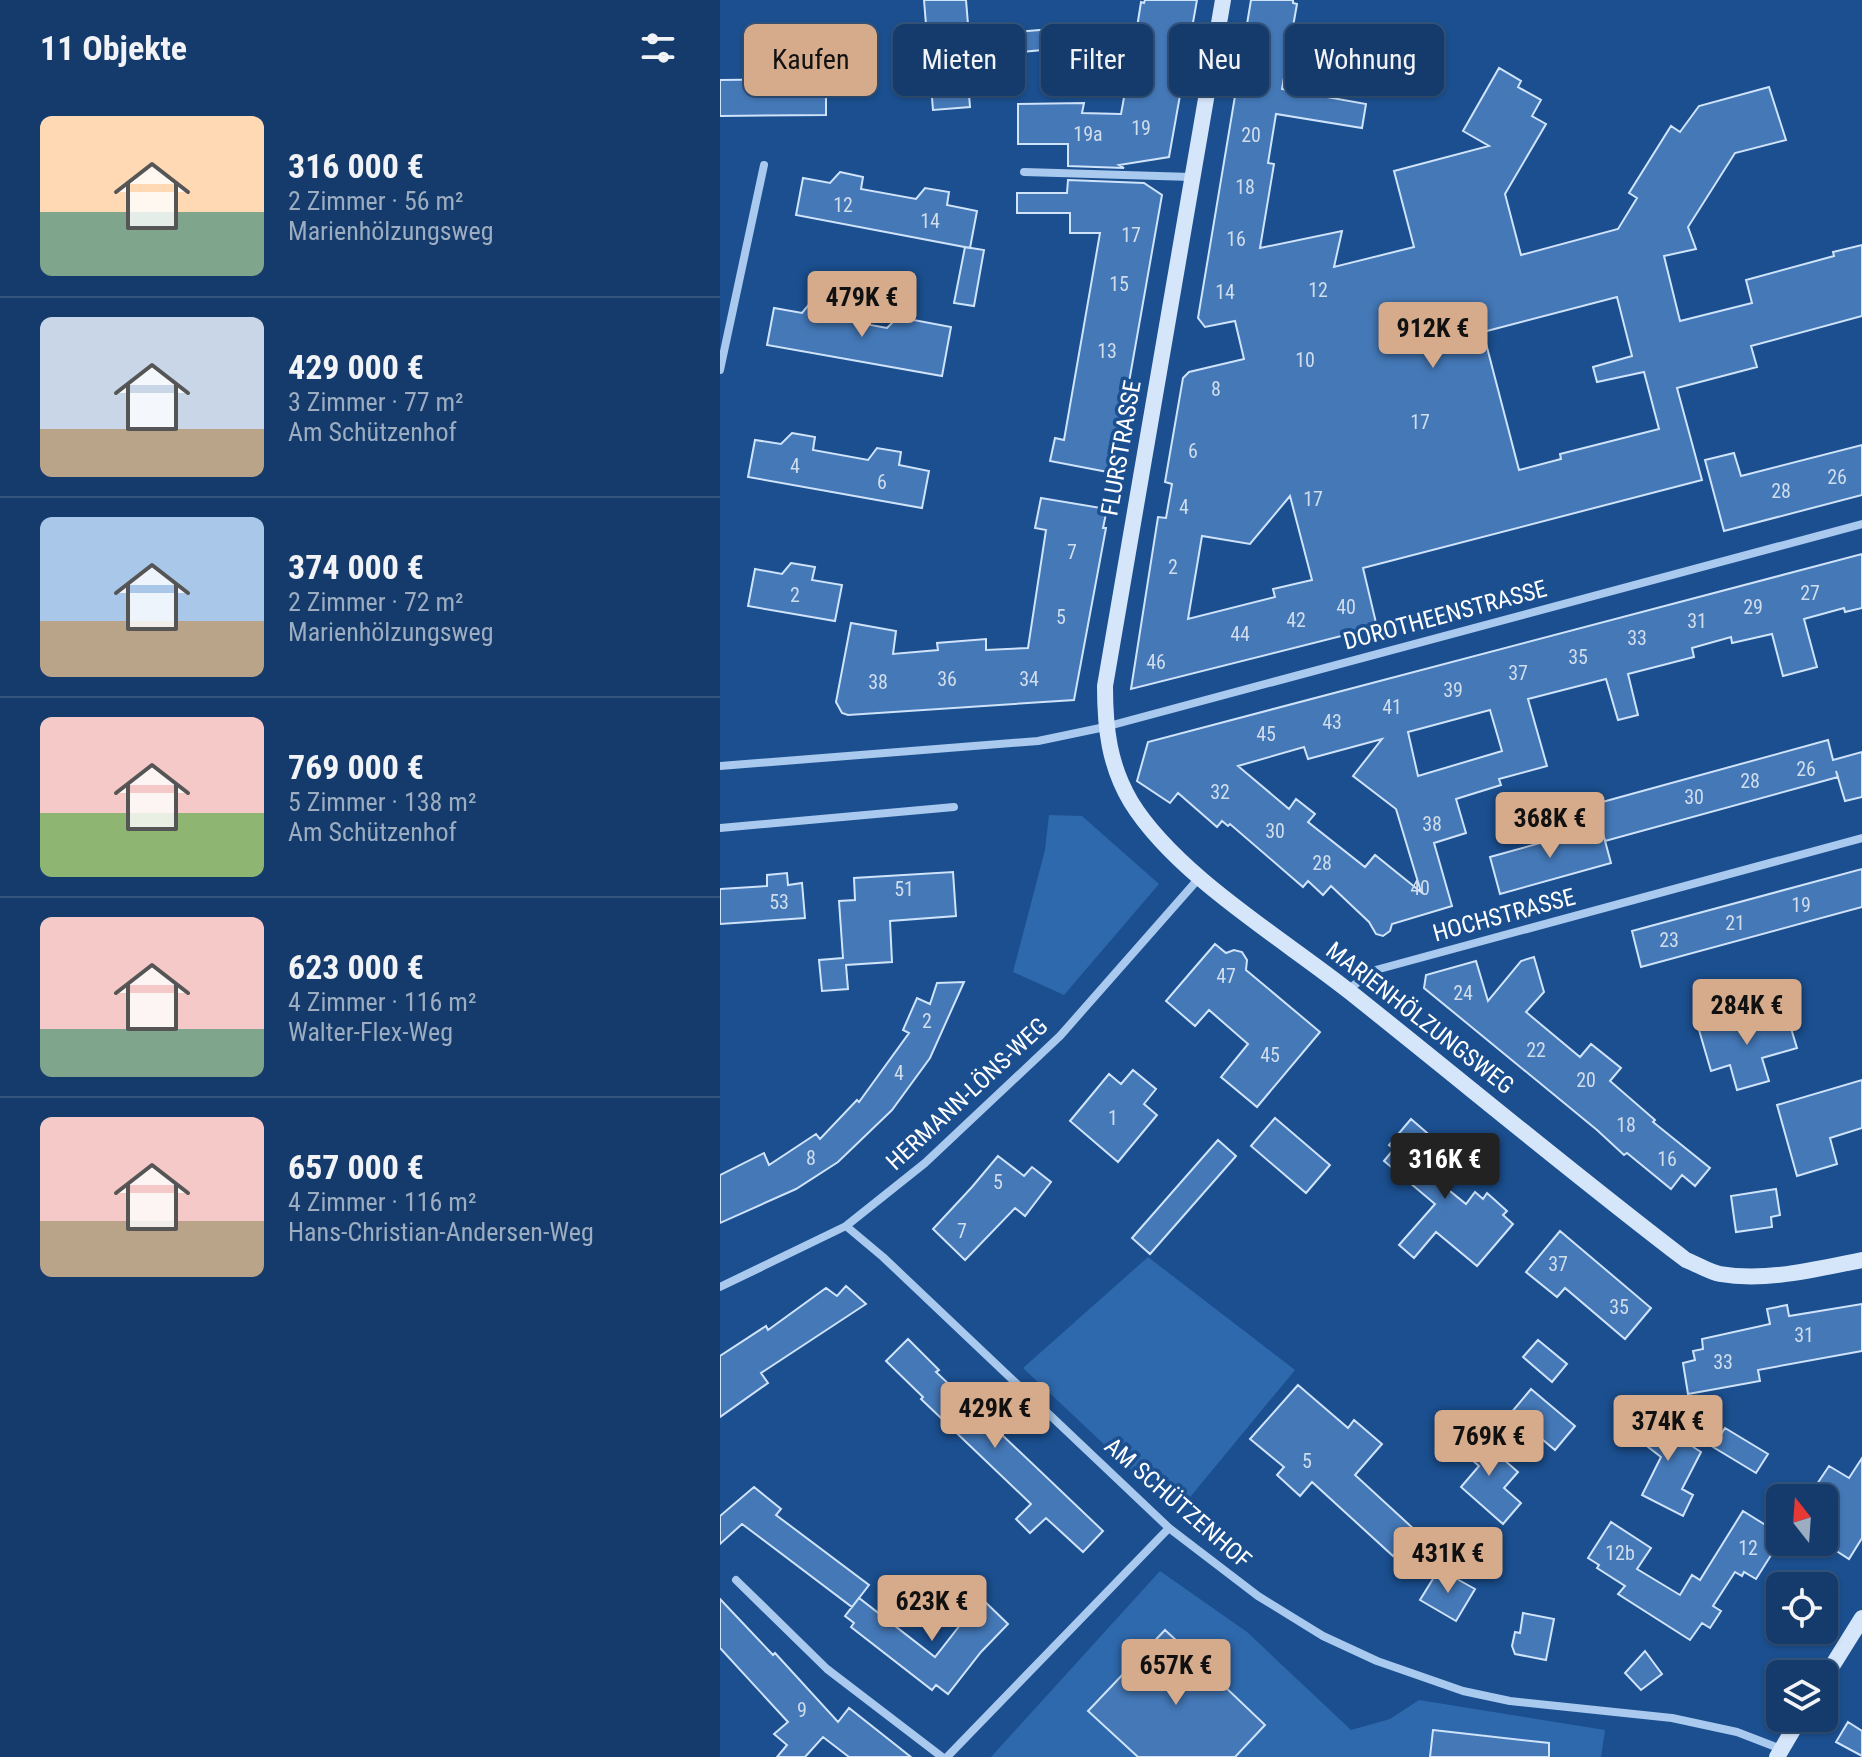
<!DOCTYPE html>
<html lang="de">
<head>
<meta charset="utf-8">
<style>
	:root { --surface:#143b6b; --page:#1d4271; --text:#f1f3f6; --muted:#9dadc1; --line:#33557e; --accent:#d6ab8b }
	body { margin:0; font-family:"Roboto Condensed",sans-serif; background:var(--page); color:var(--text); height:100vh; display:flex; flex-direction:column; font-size:30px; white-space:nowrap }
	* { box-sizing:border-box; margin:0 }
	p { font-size:26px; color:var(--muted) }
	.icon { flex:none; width:44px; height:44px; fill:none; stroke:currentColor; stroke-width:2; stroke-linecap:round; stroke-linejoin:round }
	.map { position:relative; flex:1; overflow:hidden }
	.panel { display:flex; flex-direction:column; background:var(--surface); width:720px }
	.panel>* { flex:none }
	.top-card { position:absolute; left:24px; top:24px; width:760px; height:72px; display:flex; gap:16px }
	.needle { width:52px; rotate:343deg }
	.controls { position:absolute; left:1046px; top:1484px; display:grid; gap:16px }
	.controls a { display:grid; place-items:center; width:72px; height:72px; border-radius:12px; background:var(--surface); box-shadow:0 2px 6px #0004,0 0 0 2px var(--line); font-size:40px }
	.price { position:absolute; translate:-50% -68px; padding:0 18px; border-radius:8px; background:var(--accent); color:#111; font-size:26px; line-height:52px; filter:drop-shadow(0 2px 4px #0008) }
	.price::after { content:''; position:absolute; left:50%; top:48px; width:24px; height:18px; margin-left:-12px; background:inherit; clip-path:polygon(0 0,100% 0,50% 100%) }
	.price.selected { background:#222; color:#fff }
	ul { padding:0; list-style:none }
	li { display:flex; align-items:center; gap:24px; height:200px; padding:0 40px }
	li+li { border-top:2px solid var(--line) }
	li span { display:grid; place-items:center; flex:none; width:224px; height:160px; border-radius:12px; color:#555 }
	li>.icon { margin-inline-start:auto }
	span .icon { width:96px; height:96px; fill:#fffc; stroke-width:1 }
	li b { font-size:34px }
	h2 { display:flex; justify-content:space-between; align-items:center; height:96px; padding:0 40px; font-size:34px }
	.pill { padding:0 28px; border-radius:12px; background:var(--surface); box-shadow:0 2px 6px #0004,0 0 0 2px var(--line); font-size:28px; line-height:72px }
	.pill.selected { background:var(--accent); color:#111 }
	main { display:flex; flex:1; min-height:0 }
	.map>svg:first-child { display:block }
	.green { fill:#2e69ad }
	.building { fill:#4478b7; stroke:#cfe3fa; stroke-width:2; fill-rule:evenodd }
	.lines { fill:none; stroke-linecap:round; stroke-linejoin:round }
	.street { stroke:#a9c9ee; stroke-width:8 }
	.secondary { stroke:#d6e6fa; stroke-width:16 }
	.labels { text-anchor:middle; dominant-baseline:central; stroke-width:7; stroke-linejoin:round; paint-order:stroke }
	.number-label { font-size:20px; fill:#d0dded }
	.street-label { font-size:24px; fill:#fff; stroke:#1b4f8f }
</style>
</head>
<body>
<main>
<section class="panel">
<h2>11 Objekte<svg class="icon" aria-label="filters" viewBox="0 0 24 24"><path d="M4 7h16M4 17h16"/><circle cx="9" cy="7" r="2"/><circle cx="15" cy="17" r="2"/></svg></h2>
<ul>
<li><span style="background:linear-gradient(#ffd9b3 60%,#7fa58c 0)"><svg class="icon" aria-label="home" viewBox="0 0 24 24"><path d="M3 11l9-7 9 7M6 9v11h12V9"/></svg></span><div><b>316 000 €</b><p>2 Zimmer · 56 m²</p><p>Marienhölzungsweg</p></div></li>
<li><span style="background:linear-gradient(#c9d6e8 70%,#b9a48a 0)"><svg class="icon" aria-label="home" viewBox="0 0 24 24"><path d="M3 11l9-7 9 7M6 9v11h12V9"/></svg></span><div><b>429 000 €</b><p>3 Zimmer · 77 m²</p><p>Am Schützenhof</p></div></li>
<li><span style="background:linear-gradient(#a9c7e8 65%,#b9a48a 0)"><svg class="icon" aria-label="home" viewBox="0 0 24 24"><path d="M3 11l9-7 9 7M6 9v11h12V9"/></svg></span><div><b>374 000 €</b><p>2 Zimmer · 72 m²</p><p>Marienhölzungsweg</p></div></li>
<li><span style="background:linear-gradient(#f6c9c9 60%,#8fb573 0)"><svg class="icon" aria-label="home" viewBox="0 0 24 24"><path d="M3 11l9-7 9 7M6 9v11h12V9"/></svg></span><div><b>769 000 €</b><p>5 Zimmer · 138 m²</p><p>Am Schützenhof</p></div></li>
<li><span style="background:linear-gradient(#f6c9c9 70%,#7fa58c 0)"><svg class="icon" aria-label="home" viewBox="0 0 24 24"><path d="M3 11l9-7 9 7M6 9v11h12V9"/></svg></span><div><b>623 000 €</b><p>4 Zimmer · 116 m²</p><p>Walter-Flex-Weg</p></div></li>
<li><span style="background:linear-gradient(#f6c9c9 65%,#b9a48a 0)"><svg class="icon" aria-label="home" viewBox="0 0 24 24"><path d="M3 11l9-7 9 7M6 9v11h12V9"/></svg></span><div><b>657 000 €</b><p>4 Zimmer · 116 m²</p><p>Hans-Christian-Andersen-Weg</p></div></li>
</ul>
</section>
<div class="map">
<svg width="1142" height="1757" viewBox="0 0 1142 1757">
	<rect width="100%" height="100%" fill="#1b4f8f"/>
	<path class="green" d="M 329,815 L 362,816 L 439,884 L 344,995 L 293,972 L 325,850 Z
		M 428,1257 L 575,1370 L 457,1513 L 303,1368 Z
		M 440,1571 L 527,1632 L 631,1730 L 670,1719 L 699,1700 L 885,1730 L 881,1757 L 271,1757 Z"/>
	<path class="building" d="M 204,0 L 246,0 L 249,36 L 343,28 L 415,40 L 421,2 L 424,3 L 425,0 L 477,0 L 449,157 L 399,165 L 404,168 L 348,166 L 348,144 L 298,144 L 298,104 L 364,103 L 362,113 L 401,114 L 411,59 L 354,50 L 355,47 L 246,57 L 250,107 L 213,110 Z
		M 531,0 L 573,0 L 573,3 L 577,4 L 562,89 L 646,104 L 642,128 L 556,114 L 548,163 L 554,164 L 540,248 L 622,231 L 614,267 L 694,247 L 674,171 L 769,146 L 743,131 L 779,68 L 801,81 L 798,87 L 821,100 L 812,116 L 826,124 L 785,194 L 801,255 L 898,229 L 917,198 L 909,193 L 951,126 L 960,132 L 979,106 L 1049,87 L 1066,140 L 1015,153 L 968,227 L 976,249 L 944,256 L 960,321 L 1032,303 L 1026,280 L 1114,256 L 1113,252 L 1142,245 L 1142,316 L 1031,346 L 1037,367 L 957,388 L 982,480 L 643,568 L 657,627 L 411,689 L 438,517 L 446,518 L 452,484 L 445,482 L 463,378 L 469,372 L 524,359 L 515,321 L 485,327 L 478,318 ZM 897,297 L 912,356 L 873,367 L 877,382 L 924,372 L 939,429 L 840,454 L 841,459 L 799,470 L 763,332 ZM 570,496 L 592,580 L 553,589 L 555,597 L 468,619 L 482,536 L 530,544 Z
		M 106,79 L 106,115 L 0,116 L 0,80 Z
		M 120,172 L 143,177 L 141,189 L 196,199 L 205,188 L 229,192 L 227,205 L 257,211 L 250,248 L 76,215 L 83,178 L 110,183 Z
		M 348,180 L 424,183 L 442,195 L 393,473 L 330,461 L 335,438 L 344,440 L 380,233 L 350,233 L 350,213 L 297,213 L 297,193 L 347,193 Z
		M 245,247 L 264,250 L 254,306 L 234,303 Z
		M 91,302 L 114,306 L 112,318 L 167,328 L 178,317 L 231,327 L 222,376 L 47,345 L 54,308 L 82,313 Z
		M 72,433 L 95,437 L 93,450 L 148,460 L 157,448 L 181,452 L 179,465 L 209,471 L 202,508 L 28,477 L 35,440 L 61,444 Z
		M 1142,445 L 1142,495 L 1004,531 L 985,460 L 1014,453 L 1021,476 Z
		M 321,498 L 387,509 L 383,528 L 386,528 L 354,700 L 128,715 L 122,713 L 116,702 L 131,623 L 176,631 L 173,654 L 218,650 L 217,643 L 266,639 L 266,650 L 308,648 L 326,530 L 315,528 Z
		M 1142,554 L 1142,608 L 1125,612 L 1124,608 L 1084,619 L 1097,667 L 1063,676 L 1052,634 L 1012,643 L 1011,637 L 972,648 L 974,657 L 908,674 L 918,715 L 898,720 L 886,679 L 808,699 L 827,766 L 779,779 L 781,785 L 736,799 L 746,833 L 714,843 L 732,906 L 672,924 L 670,931 L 663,936 L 656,934 L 649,922 L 611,886 L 603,895 L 588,881 L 583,887 L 510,824 L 508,826 L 502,821 L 497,827 L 458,793 L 450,803 L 417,781 L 428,742 ZM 770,710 L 782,751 L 698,776 L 688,732 ZM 662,739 L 633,776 L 676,809 L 701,892 L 655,855 L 645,867 L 588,822 L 595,814 L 576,799 L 569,809 L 518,766 L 584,747 L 588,759 Z
		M 71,563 L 95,567 L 92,580 L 122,585 L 115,621 L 28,606 L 35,569 L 62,574 Z
		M 1108,740 L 1113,760 L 1142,752 L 1142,797 L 1125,801 L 1116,771 L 1118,777 L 885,841 L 875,804 Z
		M 881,826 L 891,863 L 780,894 L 770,857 Z
		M 1142,869 L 1142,907 L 921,967 L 912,931 Z
		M 233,872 L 236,916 L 170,921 L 172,962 L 126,965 L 128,989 L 102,991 L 99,960 L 123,958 L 119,901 L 135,900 L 134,878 Z
		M 67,873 L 68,885 L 82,883 L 85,918 L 0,924 L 0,889 L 47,886 L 47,875 Z
		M 495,944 L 506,953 L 514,950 L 522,952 L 527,960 L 526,970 L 600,1032 L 537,1107 L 501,1077 L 528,1044 L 489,1010 L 475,1026 L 446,1001 Z
		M 814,957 L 824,992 L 806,1012 L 860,1057 L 871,1044 L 901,1068 L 890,1081 L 935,1120 L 933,1122 L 990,1168 L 975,1186 L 962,1175 L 951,1189 L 907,1153 L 904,1155 L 877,1130 L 704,988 L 706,975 L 756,961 L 768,1001 L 801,961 Z
		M 244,982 L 210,1058 L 172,1110 L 118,1162 L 76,1189 L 0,1223 L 0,1175 L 44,1153 L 49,1165 L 96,1134 L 100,1139 L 137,1100 L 139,1102 L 189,1033 L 183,1030 L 197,998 L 210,1004 L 217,983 Z
		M 1066,1012 L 1077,1048 L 1042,1058 L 1049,1081 L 1017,1090 L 1010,1065 L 991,1071 L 979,1030 L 1020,1018 L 1022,1025 Z
		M 413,1070 L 436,1089 L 424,1104 L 437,1115 L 398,1162 L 350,1121 L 389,1074 L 401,1084 Z
		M 1142,1080 L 1142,1128 L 1110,1138 L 1117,1164 L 1077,1176 L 1057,1105 Z
		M 555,1118 L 610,1165 L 586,1193 L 531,1146 Z
		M 691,1119 L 728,1151 L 709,1174 L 746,1204 L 755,1192 L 763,1199 L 767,1193 L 787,1211 L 783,1215 L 793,1224 L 757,1266 L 716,1232 L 694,1258 L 679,1245 L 715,1204 L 664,1161 L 674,1149 L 669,1145 Z
		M 498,1140 L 516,1156 L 430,1254 L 412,1238 Z
		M 278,1156 L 304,1176 L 312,1167 L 331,1182 L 305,1216 L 295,1208 L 245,1260 L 213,1229 L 252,1187 Z
		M 1056,1189 L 1060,1215 L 1051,1217 L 1052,1227 L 1016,1232 L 1011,1196 Z
		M 840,1231 L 931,1308 L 905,1339 L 845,1288 L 837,1297 L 806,1272 Z
		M 126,1286 L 146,1304 L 41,1373 L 48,1383 L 0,1417 L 0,1356 L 46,1326 L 48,1330 L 106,1288 L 117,1296 Z
		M 1142,1304 L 1142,1351 L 1038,1370 L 1040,1381 L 968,1394 L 963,1363 L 975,1360 L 973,1351 L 983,1349 L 982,1339 L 1050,1324 L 1047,1309 L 1067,1305 L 1069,1316 Z
		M 188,1339 L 219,1370 L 216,1372 L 383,1531 L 363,1552 L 326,1518 L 310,1533 L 296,1519 L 311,1504 L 201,1399 L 203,1397 L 166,1361 Z
		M 818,1340 L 847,1364 L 832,1382 L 803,1357 Z
		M 578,1385 L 628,1428 L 634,1420 L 662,1444 L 635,1475 L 696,1531 L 673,1556 L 592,1482 L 580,1496 L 557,1475 L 564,1467 L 530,1439 Z
		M 811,1389 L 855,1426 L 835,1450 L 791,1413 Z
		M 932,1408 L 955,1422 L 950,1432 L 981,1452 L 962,1489 L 973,1495 L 963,1516 L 922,1495 L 941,1457 L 914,1436 Z
		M 1005,1428 L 1048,1454 L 1036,1473 L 993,1447 Z
		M 750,1430 L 798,1472 L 784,1488 L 801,1503 L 783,1524 L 741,1487 L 759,1466 L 736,1446 Z
		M 1142,1458 L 1142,1538 L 1129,1559 L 1104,1543 L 1104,1498 L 1095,1495 L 1095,1487 L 1109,1466 L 1129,1478 Z
		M 34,1487 L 61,1509 L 56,1515 L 149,1585 L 132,1607 L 22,1524 L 0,1544 L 0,1516 Z
		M 1023,1511 L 1060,1534 L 1060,1541 L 1036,1579 L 1024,1572 L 1022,1576 L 1015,1572 L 993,1606 L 1001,1611 L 990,1628 L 982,1623 L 970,1640 L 898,1594 L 905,1586 L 877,1568 L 879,1565 L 868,1558 L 891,1522 L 931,1548 L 917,1569 L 960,1595 L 972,1575 L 980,1580 Z
		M 719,1569 L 755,1589 L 736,1621 L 700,1600 Z
		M 259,1596 L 288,1624 L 261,1652 L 228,1694 L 216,1685 L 212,1690 L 131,1627 L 134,1623 L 125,1616 L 139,1598 L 215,1657 L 244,1620 L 239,1616 Z
		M 0,1599 L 53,1655 L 55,1653 L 118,1722 L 129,1708 L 191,1757 L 129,1757 L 103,1737 L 85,1757 L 57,1757 L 67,1745 L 54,1734 L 68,1722 L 0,1648 Z
		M 803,1613 L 834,1619 L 826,1660 L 795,1654 L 792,1646 L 795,1632 L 800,1633 Z
		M 445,1630 L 470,1653 L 474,1648 L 507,1680 L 503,1685 L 545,1725 L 515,1757 L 418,1757 L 368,1711 Z
		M 925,1651 L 942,1674 L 921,1690 L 905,1673 Z
		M 1128,1722 L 1142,1731 L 1142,1756 L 1116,1742 Z
		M 713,1730 L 829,1743 L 829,1757 L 710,1757 Z"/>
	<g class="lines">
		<path class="street" d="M 304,172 L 472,177
			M 0,370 L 44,165
			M 0,766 L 318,741 L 385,727 L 1142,524
			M 0,828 L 234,807
			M 628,990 L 652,971 L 1142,838
			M 126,1226 L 163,1257 L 449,1528 L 538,1596 L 603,1636 L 657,1661 L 743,1691 L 790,1701 L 952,1718 L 1017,1732 L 1061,1749
			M 0,1287 L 126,1226 L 205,1163 L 340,1036 L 480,877
			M 16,1580 L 107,1669 L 222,1757
			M 227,1757 L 449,1528"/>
		<path class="secondary" d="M 503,0 L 385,686 C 385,728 389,765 411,802 C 456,875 562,938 630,992 C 742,1081 852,1173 966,1260 C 977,1264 989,1272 1000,1274 C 1047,1282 1096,1269 1142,1260
			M 1104,1679 L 1142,1618
			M 1057,1757 L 1080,1718"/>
	</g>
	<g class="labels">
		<g class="number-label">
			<text x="421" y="128">19</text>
			<text x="368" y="134">19a</text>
			<text x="531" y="135">20</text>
			<text x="525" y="187">18</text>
			<text x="123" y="205">12</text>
			<text x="210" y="221">14</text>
			<text x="411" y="235">17</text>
			<text x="516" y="239">16</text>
			<text x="399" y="284">15</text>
			<text x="598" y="290">12</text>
			<text x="505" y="292">14</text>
			<text x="387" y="351">13</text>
			<text x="585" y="360">10</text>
			<text x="496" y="389">8</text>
			<text x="700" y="422">17</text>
			<text x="473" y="451">6</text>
			<text x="75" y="466">4</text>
			<text x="1117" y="477">26</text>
			<text x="162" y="482">6</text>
			<text x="1061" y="491">28</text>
			<text x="593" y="499">17</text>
			<text x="464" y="507">4</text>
			<text x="352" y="552">7</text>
			<text x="453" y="567">2</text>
			<text x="1090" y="593">27</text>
			<text x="75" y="595">2</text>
			<text x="626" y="607">40</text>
			<text x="1033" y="607">29</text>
			<text x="341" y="617">5</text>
			<text x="576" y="620">42</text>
			<text x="977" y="621">31</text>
			<text x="520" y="634">44</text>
			<text x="917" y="638">33</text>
			<text x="858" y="657">35</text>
			<text x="436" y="662">46</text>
			<text x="798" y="673">37</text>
			<text x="227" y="679">36</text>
			<text x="309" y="679">34</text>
			<text x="158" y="682">38</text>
			<text x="733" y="690">39</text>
			<text x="672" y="707">41</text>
			<text x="612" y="722">43</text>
			<text x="546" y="734">45</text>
			<text x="1086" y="769">26</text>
			<text x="1030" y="781">28</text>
			<text x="500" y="792">32</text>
			<text x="974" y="797">30</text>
			<text x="712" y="824">38</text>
			<text x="555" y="831">30</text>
			<text x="602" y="863">28</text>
			<text x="700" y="888">40</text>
			<text x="184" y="889">51</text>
			<text x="59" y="902">53</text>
			<text x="1081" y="905">19</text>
			<text x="1015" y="923">21</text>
			<text x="949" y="940">23</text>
			<text x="506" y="976">47</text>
			<text x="743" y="993">24</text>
			<text x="207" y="1021">2</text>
			<text x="816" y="1050">22</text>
			<text x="550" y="1055">45</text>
			<text x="179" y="1073">4</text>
			<text x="866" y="1080">20</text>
			<text x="393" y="1118">1</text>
			<text x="906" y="1125">18</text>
			<text x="91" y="1158">8</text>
			<text x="947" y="1159">16</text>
			<text x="278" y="1182">5</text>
			<text x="242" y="1231">7</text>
			<text x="838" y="1264">37</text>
			<text x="899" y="1307">35</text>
			<text x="1084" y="1335">31</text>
			<text x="1003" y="1362">33</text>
			<text x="587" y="1461">5</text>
			<text x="1028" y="1548">12</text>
			<text x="900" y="1553">12b</text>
			<text x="82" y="1710">9</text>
		</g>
		<g class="street-label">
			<text transform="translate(401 448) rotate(-80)">FLURSTRASSE</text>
			<text transform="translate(725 615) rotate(-15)">DOROTHEENSTRASSE</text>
			<text transform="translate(784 915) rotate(-15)">HOCHSTRASSE</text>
			<text transform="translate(700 1018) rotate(38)">MARIENHÖLZUNGSWEG</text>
			<text transform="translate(247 1094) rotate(-43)">HERMANN-LÖNS-WEG</text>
			<text transform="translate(458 1503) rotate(41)">AM SCHÜTZENHOF</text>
		</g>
	</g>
</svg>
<div class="controls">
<a><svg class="needle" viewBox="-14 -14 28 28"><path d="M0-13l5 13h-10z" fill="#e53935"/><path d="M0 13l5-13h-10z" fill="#9dadc1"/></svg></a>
<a><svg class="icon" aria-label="locate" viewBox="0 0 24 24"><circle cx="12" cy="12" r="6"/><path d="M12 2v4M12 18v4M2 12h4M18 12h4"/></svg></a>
<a><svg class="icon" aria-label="layers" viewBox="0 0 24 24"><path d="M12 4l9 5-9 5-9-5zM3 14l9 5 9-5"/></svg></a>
</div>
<b class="price" style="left:142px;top:339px">479K €</b>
<b class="price" style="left:713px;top:370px">912K €</b>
<b class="price" style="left:830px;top:860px">368K €</b>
<b class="price" style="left:1027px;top:1047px">284K €</b>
<b class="price selected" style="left:725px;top:1201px">316K €</b>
<b class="price" style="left:275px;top:1450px">429K €</b>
<b class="price" style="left:948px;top:1463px">374K €</b>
<b class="price" style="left:769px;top:1478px">769K €</b>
<b class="price" style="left:728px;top:1595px">431K €</b>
<b class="price" style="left:212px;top:1643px">623K €</b>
<b class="price" style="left:456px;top:1707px">657K €</b>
<div class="top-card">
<a class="pill selected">Kaufen</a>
<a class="pill">Mieten</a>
<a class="pill">Filter</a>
<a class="pill">Neu</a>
<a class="pill">Wohnung</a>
</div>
</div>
</main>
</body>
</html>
